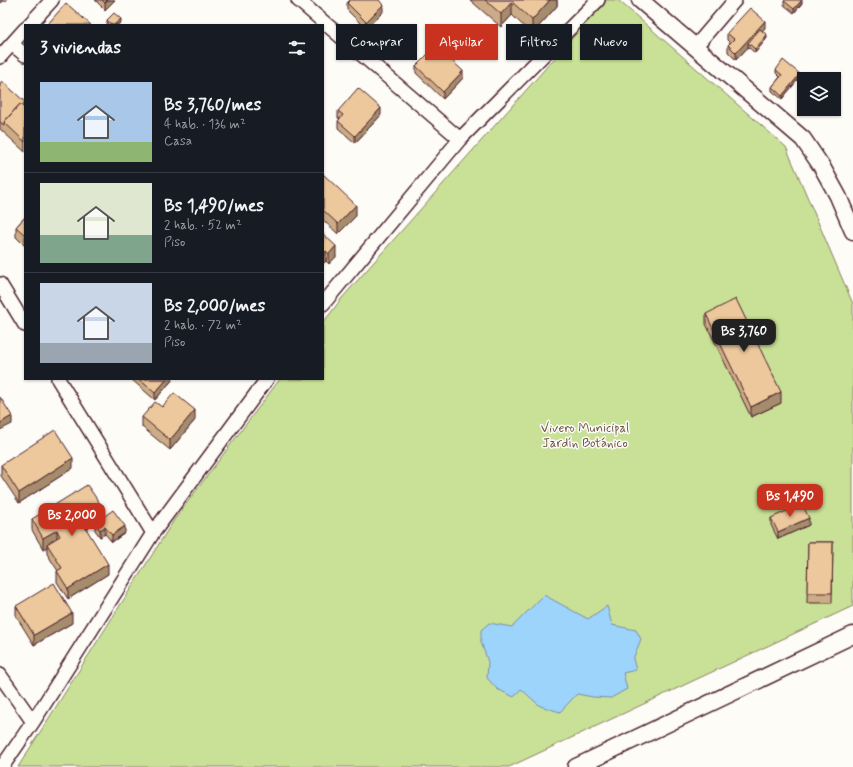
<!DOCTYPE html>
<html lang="es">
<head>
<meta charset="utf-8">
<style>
	:root { --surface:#171b24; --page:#20242c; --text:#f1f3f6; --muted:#9ea1a6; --line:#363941; --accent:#c8321e }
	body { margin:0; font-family:Mynerve,sans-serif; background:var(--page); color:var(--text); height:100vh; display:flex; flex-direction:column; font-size:15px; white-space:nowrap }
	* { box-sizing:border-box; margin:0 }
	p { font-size:13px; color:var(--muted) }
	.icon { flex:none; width:22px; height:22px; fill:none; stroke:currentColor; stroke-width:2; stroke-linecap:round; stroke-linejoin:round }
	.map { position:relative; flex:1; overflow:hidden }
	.drawer { position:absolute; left:24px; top:24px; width:300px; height:356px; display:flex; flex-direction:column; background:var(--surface); border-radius:0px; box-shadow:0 1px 3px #0004 }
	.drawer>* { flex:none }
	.top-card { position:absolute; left:336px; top:24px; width:380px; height:36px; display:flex; gap:8px }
	.tools { position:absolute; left:797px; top:72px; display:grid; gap:8px }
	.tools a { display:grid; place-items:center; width:44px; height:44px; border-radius:0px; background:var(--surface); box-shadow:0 1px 3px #0004; font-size:20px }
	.price { position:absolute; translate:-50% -34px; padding:0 9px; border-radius:8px; background:var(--accent); color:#fff; font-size:13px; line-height:26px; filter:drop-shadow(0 1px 2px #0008) }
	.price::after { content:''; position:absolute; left:50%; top:24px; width:12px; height:9px; margin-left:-6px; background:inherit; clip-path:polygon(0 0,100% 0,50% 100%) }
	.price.selected { background:#222; color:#fff }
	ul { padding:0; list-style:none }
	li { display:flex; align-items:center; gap:12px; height:100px; padding:0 16px }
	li+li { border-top:1px solid var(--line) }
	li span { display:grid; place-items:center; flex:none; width:112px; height:80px; border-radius:0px; color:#555 }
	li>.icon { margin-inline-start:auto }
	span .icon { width:48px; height:48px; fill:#fffc; stroke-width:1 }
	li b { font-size:17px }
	h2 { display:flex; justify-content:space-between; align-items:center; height:48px; padding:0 16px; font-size:17px }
	.tag { padding:0 14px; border-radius:0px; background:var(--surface); box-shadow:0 1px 3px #0004; font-size:14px; line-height:36px }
	.tag.selected { background:var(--accent); color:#fff }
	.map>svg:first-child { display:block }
	.green { fill:#c9e197; stroke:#8a8061 }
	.water { fill:#9dd4fc; stroke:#7c8ca8 }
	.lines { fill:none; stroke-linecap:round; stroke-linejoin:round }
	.minor-casing { stroke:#4a1f2b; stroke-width:16 }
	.tertiary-casing { stroke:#4a1f2b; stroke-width:19 }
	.minor { stroke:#fdfcf7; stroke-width:13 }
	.tertiary { stroke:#fdfcf7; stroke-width:16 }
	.wall { fill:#cbac86; stroke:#4a1f2b }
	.shaded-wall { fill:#a58c6d; stroke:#4a1f2b }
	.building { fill:#ecc89c; stroke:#4a1f2b }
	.labels { text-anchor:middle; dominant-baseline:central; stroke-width:3; stroke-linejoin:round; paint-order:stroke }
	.park-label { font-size:13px; fill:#6a5046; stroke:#fdfcf7 }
</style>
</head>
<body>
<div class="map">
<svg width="853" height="767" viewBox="0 0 853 767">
	<rect width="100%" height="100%" fill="#fdfcf7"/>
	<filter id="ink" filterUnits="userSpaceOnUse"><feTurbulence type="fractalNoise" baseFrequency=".025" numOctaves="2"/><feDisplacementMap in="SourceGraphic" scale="8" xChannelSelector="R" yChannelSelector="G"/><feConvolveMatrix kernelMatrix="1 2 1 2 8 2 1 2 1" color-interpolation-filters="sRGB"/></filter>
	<g filter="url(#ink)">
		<path class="green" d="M 606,0 L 618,0 L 786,147 L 853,304 L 853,606 L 509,767 L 18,767 L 174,520 L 280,379 L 323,379 L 323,323 L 342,298 Z"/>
		<path class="water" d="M 544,595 L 588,619 L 607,606 L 612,625 L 636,630 L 641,639 L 633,659 L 636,670 L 623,673 L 627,689 L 611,698 L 593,697 L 577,694 L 560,712 L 540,706 L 521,689 L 514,697 L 497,689 L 487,678 L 488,662 L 481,642 L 481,630 L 489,623 L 512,627 Z"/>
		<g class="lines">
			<g class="minor-casing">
				<path id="minor" d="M 298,0 L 460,139
					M 29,25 L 52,0
					M 12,44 L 25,55
					M 695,47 L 735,0
					M 0,57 L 25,29
					M 0,284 L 25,325
					M 323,304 L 460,139 L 598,0
					M 58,379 L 153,533
					M 0,675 L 33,722
					M 2,767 L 33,722 L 153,533 L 267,379"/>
			</g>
			<g class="tertiary-casing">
				<path id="tertiary" d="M 640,0 L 803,139 L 822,167 L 838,196 L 853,231
					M 576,767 L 853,635"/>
			</g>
			<use href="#minor" class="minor"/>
			<use href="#tertiary" class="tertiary"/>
		</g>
		<path class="wall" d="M 95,0 L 115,0 L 105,10 Z
			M 470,0 L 557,0 L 557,6 L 532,34 L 512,15 L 501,27 Z
			M 784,1 L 802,3 L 794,13 L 784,5 Z
			M 347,3 L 383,12 L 366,29 L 347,10 Z
			M 107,20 L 121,22 L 118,25 L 109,25 L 107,24 Z
			M 765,28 L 762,30 L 767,38 L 755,53 L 748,47 L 736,60 L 728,52 L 728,45 L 730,43 L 727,40 L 727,33 Z
			M 416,66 L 463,78 L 443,99 L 416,73 Z
			M 776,70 L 800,77 L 782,99 L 772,91 L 772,87 L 780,77 L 776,73 Z
			M 0,83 L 25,102 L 25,152 L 0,129 Z
			M 338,111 L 381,115 L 355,143 L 338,128 L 338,121 L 340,119 L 338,118 Z
			M 323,174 L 356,216 L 338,234 L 323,220 Z
			M 25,217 L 25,246 L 16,237 L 16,227 Z
			M 323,234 L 336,257 L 329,264 L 326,261 Z
			M 706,314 L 781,403 L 751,417 L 706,324 Z
			M 131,379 L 173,379 L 155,400 Z
			M 162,407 L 195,420 L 170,450 L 142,427 L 142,417 Z
			M 1,465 L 73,468 L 19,503 L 1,476 Z
			M 101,516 L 89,523 L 89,528 L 86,530 L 108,574 L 68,599 L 57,582 L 57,571 L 58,571 L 47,554 L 47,547 L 43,549 L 32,530 L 32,519 Z
			M 771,518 L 809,525 L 778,539 L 771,525 Z
			M 95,523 L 125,533 L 112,542 L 105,534 L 100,537 L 95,530 Z
			M 808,542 L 833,542 L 832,603 L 807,603 Z
			M 16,606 L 72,623 L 34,645 L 16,616 Z"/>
		<path class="shaded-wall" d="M 0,0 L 7,0 L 0,3 Z
			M 107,0 L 115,0 L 105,10 L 105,3 Z
			M 550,0 L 557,0 L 557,6 L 532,34 L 532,20 Z
			M 802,0 L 802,3 L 794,13 L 794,9 Z
			M 512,2 L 512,15 L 501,27 L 501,14 Z
			M 383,5 L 383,12 L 366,29 L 366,22 Z
			M 121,19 L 121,22 L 118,25 L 114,25 Z
			M 765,21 L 765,28 L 750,45 L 748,43 L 748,47 L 736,60 L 736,53 Z
			M 767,35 L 767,38 L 755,53 L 755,49 Z
			M 463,71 L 463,78 L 443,99 L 443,92 Z
			M 800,74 L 800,77 L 782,99 L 782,96 Z
			M 25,102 L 25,109 L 5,123 Z
			M 381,108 L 381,115 L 355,143 L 355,136 Z
			M 356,205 L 356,216 L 338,234 L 338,224 Z
			M 336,246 L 336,257 L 329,264 L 329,254 Z
			M 326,251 L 326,261 L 323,264 L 323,254 Z
			M 167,379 L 173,379 L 155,400 L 155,393 Z
			M 781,392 L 781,403 L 751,417 L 751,407 Z
			M 195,410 L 195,420 L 170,450 L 170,440 Z
			M 12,416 L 12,424 L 0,430 L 0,423 Z
			M 73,458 L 73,468 L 19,503 L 19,493 Z
			M 101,505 L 101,516 L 89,523 L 89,528 L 82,533 L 82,522 L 86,514 Z
			M 809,518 L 809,525 L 778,539 L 778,532 Z
			M 125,526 L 125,533 L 112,542 L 112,535 Z
			M 105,527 L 105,534 L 100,537 L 100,530 Z
			M 57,530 L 57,540 L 47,544 L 47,547 L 43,549 L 43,538 Z
			M 108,564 L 108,574 L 68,599 L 68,589 Z
			M 72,613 L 72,623 L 34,645 L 34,635 Z"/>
		<path class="building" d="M 102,0 L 107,0 L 105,3 Z
			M 350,0 L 379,0 L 383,5 L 366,22 L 347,3 Z
			M 485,0 L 550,0 L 532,20 L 512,2 L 501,14 Z
			M 785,0 L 802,0 L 794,9 L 784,1 Z
			M 66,3 L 91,25 L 47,25 Z
			M 750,8 L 765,21 L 736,53 L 728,45 L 734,39 L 727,33 Z
			M 114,13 L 121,19 L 114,25 L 112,25 L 107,20 Z
			M 760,29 L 767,35 L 755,49 L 748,43 Z
			M 436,46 L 463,71 L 443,92 L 416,66 Z
			M 783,60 L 800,74 L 782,96 L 772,87 L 782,75 L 776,70 Z
			M 2,81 L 25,102 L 22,106 L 20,104 L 4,122 L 4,125 L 0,122 L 0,83 Z
			M 358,88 L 381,108 L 355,136 L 338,121 L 343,115 L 338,111 Z
			M 20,104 L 25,109 L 25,142 L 4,122 Z
			M 323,174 L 356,205 L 338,224 L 323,210 Z
			M 25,217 L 25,235 L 16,227 Z
			M 323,234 L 336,246 L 329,254 L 326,251 L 323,254 Z
			M 736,299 L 781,392 L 751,407 L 706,314 Z
			M 139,379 L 167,379 L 155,393 Z
			M 174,393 L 195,410 L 170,440 L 142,417 L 155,402 L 162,407 Z
			M 0,397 L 12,416 L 0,423 Z
			M 55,430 L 73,458 L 19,493 L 1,465 Z
			M 87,485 L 101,505 L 86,514 L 89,518 L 82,522 L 108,564 L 68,589 L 57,571 L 62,568 L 47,544 L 60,536 L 57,530 L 43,538 L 32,519 Z
			M 802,504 L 809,518 L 778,532 L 771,518 Z
			M 113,510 L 125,526 L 112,535 L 105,527 L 100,530 L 95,523 Z
			M 808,542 L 833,542 L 832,593 L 807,593 Z
			M 54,583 L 72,613 L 34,635 L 16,606 Z"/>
	</g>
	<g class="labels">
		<g class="park-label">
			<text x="585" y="428">Vivero Municipal<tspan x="585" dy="15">Jardín Botánico</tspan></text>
		</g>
	</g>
</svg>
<div class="tools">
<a><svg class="icon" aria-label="layers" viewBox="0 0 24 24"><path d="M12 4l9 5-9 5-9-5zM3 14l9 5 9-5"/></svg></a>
</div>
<b class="price selected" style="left:744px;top:353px">Bs 3,760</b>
<b class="price" style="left:790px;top:518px">Bs 1,490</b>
<b class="price" style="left:72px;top:537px">Bs 2,000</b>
<div class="top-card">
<a class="tag">Comprar</a>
<a class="tag selected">Alquilar</a>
<a class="tag">Filtros</a>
<a class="tag">Nuevo</a>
</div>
<section class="drawer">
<h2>3 viviendas<svg class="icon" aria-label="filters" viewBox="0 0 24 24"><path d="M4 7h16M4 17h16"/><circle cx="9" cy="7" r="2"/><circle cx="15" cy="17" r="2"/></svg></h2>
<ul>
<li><span style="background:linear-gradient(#a9c7e8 75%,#8fb573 0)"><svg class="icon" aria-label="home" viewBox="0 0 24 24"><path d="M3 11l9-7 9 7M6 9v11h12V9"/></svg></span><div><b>Bs 3,760/mes</b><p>4 hab. · 136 m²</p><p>Casa</p></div></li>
<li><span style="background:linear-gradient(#dfe7d0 65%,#7fa58c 0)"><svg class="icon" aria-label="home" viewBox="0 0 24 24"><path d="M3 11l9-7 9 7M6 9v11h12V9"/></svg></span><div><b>Bs 1,490/mes</b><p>2 hab. · 52 m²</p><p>Piso</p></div></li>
<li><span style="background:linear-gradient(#c9d6e8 75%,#9aa5b1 0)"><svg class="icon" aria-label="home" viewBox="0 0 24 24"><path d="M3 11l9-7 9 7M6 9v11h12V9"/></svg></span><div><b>Bs 2,000/mes</b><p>2 hab. · 72 m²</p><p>Piso</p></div></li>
</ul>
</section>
</div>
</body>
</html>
